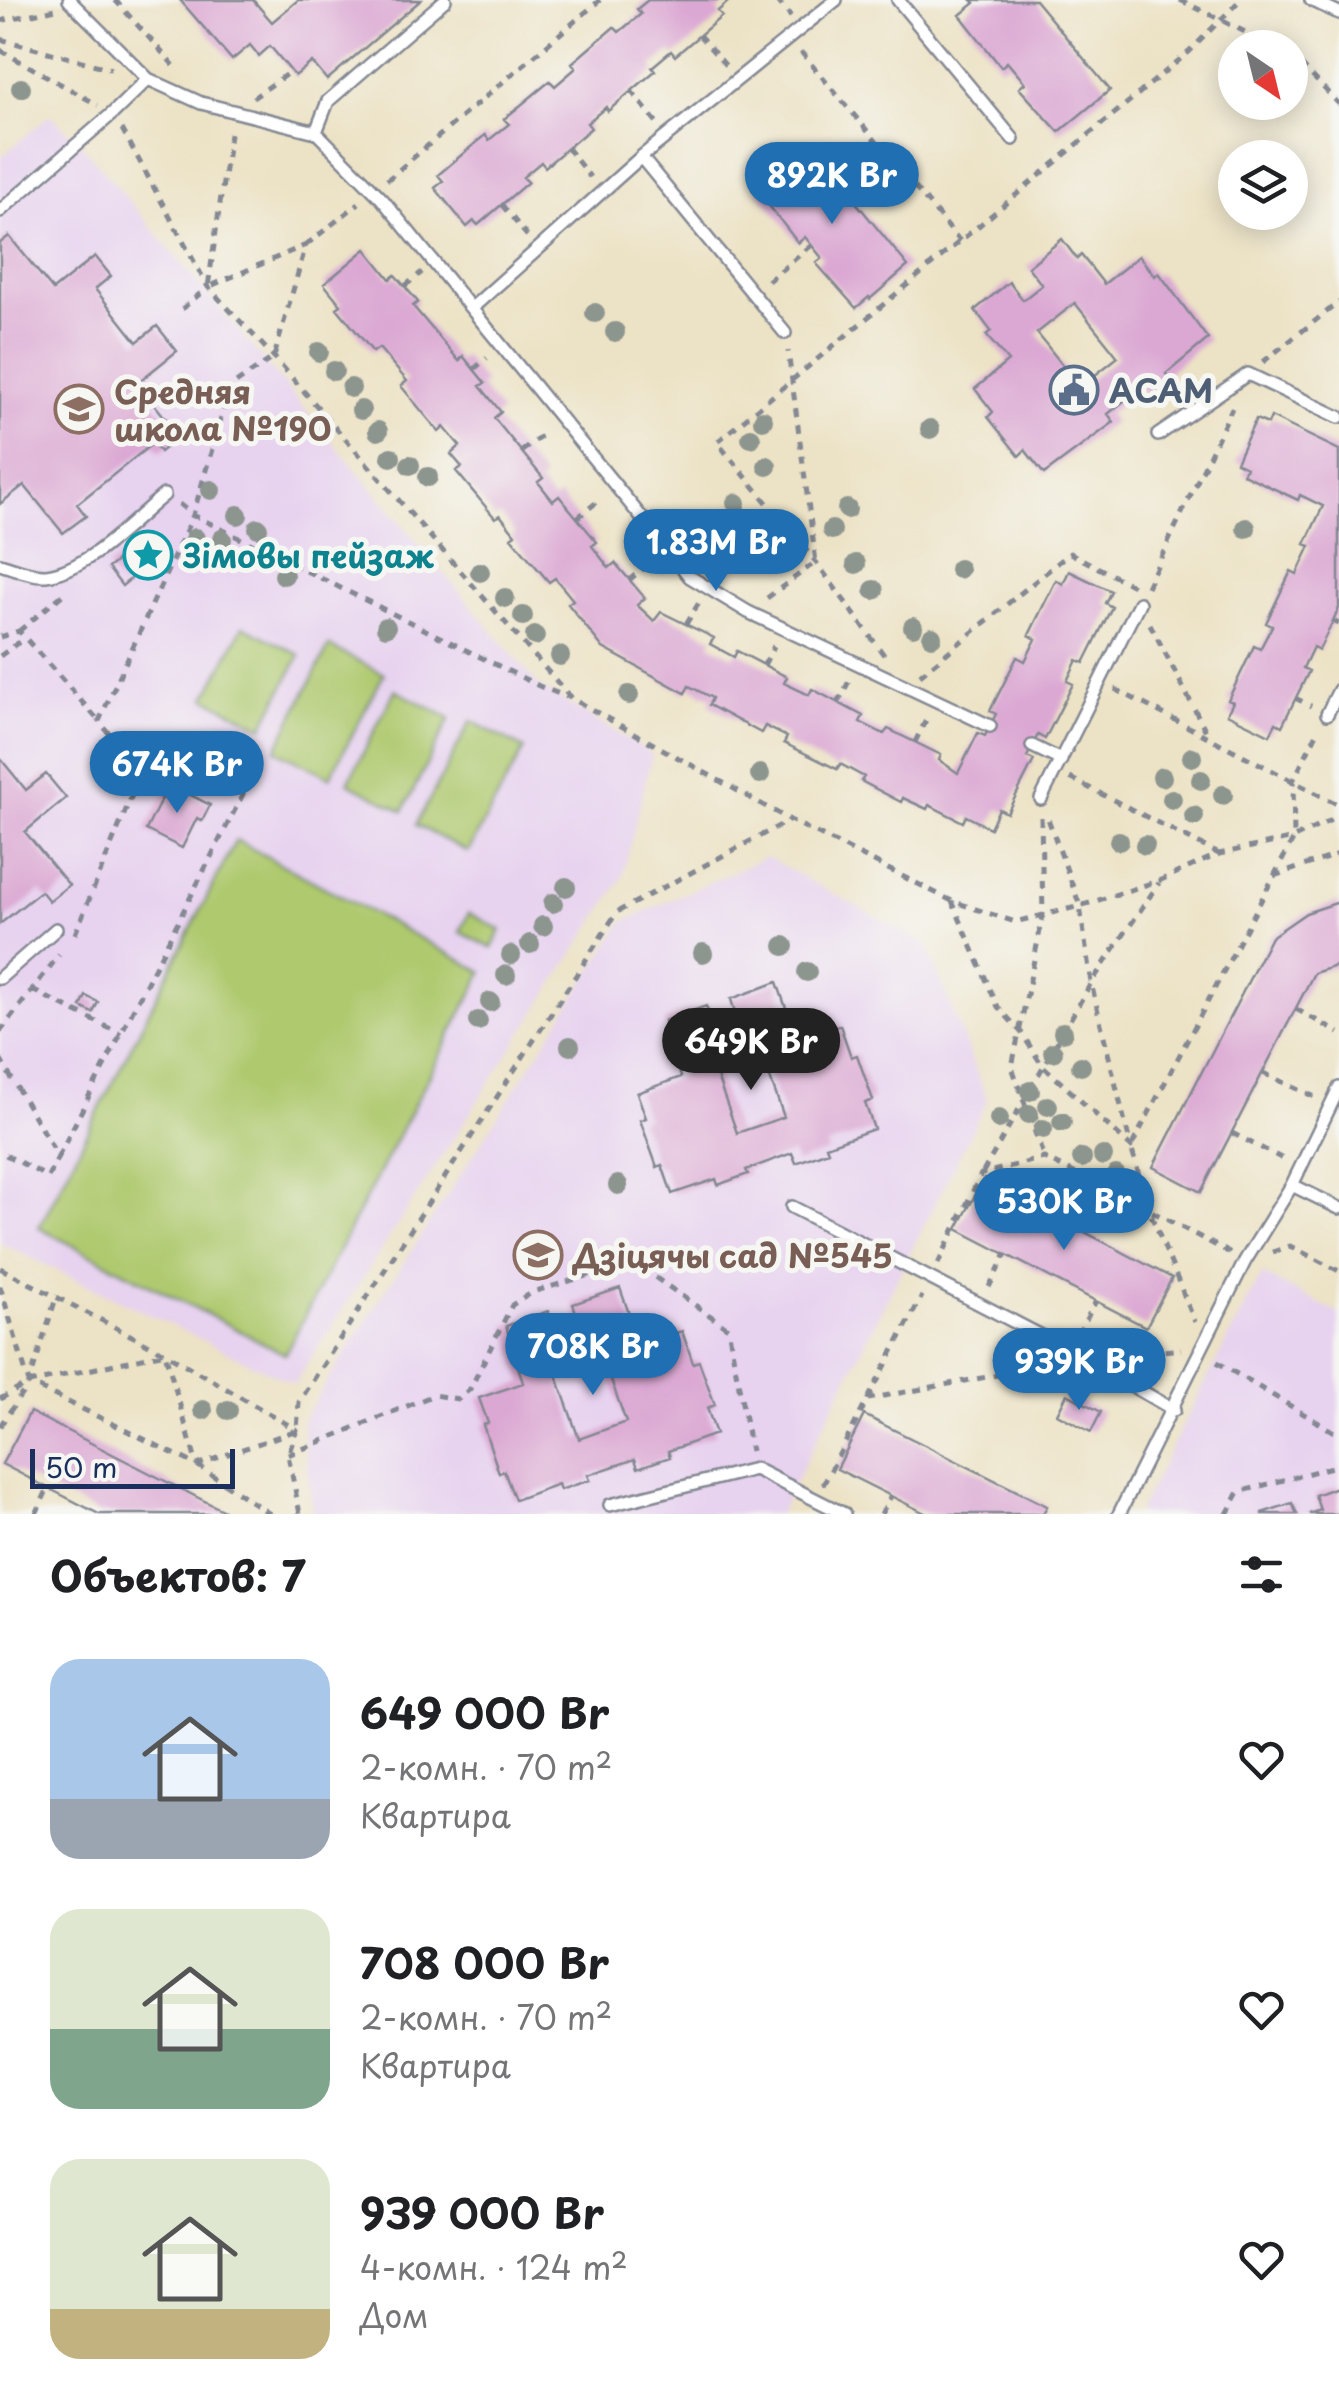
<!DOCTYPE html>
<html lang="ru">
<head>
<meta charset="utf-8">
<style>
	:root { --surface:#fff; --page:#f6f6f6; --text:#202124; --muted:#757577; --accent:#1f6fb2 }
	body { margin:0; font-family:"Playpen Sans",sans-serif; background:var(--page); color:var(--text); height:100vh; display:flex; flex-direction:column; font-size:38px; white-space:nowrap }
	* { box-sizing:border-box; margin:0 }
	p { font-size:32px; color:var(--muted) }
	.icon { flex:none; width:55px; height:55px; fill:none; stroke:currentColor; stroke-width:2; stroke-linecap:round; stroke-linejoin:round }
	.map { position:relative; height:1514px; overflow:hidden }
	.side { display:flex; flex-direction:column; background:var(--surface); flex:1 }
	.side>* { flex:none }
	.needle { width:65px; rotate:145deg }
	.tools { position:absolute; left:1218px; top:30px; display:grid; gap:20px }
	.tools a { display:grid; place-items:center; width:90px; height:90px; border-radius:50%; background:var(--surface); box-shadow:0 5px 25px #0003; font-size:50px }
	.scale { position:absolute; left:30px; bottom:25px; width:205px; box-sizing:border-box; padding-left:10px; border:5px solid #1b2f5e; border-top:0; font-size:28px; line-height:35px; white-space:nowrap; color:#1b2f5e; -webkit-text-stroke:8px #f6f6f2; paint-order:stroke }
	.price { position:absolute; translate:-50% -85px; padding:0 22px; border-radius:35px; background:var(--accent); color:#fff; font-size:32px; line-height:65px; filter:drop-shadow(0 2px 5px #0008) }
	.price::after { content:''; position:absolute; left:50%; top:60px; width:30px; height:22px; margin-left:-15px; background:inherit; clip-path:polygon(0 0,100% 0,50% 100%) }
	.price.selected { background:#222; color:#fff }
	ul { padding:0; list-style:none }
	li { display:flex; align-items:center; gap:30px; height:250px; padding:0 50px }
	li span { display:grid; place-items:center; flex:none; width:280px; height:200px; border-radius:30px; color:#555 }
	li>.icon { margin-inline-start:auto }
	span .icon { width:120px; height:120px; fill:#fffc; stroke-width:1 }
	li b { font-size:42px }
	h2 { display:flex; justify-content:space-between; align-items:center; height:120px; padding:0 50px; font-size:42px }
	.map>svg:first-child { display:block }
	.built { fill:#e7d2ef }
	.garden { fill:#afc96e; stroke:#657c66; stroke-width:2.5 }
	.building { fill:#dba8d3; fill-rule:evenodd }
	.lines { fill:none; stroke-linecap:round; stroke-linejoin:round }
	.lane-casing { stroke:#848892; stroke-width:16 }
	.path { stroke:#848892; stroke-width:5; stroke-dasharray:8 8; stroke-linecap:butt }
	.lane { stroke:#fff; stroke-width:11 }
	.tree { fill:#8d958f }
	.labels { text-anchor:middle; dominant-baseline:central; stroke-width:10; stroke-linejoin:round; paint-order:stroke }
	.service-label { font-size:32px; font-weight:bold; fill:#4e5e75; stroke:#f6f6f2; text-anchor:start }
	.education-label { font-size:32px; font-weight:bold; fill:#785e54; stroke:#f6f6f2; text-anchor:start }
	.culture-label { font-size:32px; font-weight:bold; fill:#0d838f; stroke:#f6f6f2; text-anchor:start }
</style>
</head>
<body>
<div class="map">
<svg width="1339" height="1514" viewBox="0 0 1339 1514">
	<rect width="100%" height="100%" fill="#f6f6f2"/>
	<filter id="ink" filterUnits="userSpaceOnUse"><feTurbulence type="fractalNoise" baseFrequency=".01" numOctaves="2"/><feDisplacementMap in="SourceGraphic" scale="20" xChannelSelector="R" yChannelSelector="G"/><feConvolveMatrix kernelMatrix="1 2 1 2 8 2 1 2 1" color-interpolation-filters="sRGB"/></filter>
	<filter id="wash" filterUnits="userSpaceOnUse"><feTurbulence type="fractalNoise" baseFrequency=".0048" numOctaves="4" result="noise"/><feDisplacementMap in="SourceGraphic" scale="40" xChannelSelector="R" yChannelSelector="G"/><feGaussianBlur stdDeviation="2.25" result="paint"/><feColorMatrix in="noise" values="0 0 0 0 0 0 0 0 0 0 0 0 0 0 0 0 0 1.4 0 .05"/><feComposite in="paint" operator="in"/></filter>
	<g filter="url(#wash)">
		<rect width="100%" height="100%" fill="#ece2c5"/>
		<path class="built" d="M 50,115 L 79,142 L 539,686 L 652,754 L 622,879 L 294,1384 L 0,1243 L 0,158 Z
			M 766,857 L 927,945 L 987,1100 L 779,1514 L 313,1514 L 302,1421 L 623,922 Z
			M 1262,1274 L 1339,1314 L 1339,1514 L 1137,1514 Z"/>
		<path class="garden" d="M 243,626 L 300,655 L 263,727 L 206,698 Z
			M 329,646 L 384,674 L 330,777 L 276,750 Z
			M 395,690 L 450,718 L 403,811 L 348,783 Z
			M 471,721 L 524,749 L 468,852 L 416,825 Z
			M 236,840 L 483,972 L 285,1354 L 39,1228 Z
			M 469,913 L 501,930 L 492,948 L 460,932 Z"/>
		<g id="blocks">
			<path class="building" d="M 180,0 L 253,0 L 272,22 L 298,0 L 421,0 L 327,80 L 312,62 L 295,76 L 270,46 L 259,56 L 250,45 L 232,60 Z
				M 648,0 L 730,0 L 718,11 L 722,16 L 675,56 L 671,51 L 652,67 L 655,71 L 608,111 L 606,107 L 587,123 L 591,128 L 545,167 L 541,162 L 523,177 L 528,182 L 478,225 L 474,221 L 467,227 L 435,188 L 443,181 L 438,175 L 485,135 L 489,140 L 509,124 L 504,119 L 550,81 L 555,86 L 576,68 L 572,63 L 614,27 L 619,32 L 641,14 L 637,9 Z
				M 972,0 L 1035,0 L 1110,90 L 1059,132 L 1019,88 L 1025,83 L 1007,62 L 1001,67 L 960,15 L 975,3 Z
				M 810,146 L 908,266 L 870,299 L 869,297 L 856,308 L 816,263 L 822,258 L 805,237 L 798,243 L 757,190 L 770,180 L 767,176 Z
				M 9,236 L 53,290 L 95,256 L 111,276 L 95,289 L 137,342 L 157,326 L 177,351 L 137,383 L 180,436 L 160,452 L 153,443 L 77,504 L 86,516 L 63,533 L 24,485 L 0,504 L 0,243 Z
				M 1062,239 L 1077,259 L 1081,255 L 1104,284 L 1139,256 L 1155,276 L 1159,273 L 1208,339 L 1166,374 L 1171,380 L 1148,398 L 1140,388 L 1108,414 L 1114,422 L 1044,474 L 1025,450 L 1019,456 L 988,417 L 993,412 L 975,389 L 1008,361 L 986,335 L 991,331 L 975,310 L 1009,282 L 1023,300 L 1042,285 L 1028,267 ZM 1075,303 L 1118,357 L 1080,387 L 1037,333 Z
				M 366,249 L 390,279 L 395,275 L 418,302 L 413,306 L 459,361 L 463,356 L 485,383 L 480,386 L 501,412 L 494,418 L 543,478 L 538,482 L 553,501 L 559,496 L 597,542 L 592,546 L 609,568 L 615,563 L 645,598 L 637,605 L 654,621 L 661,612 L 714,638 L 710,644 L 734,657 L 737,651 L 787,677 L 784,683 L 809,695 L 812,689 L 863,716 L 860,722 L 884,734 L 888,729 L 941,755 L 939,760 L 958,773 L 978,733 L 985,736 L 996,714 L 990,711 L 1017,657 L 1025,661 L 1036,639 L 1029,635 L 1056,580 L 1063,584 L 1069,571 L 1111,591 L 1105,603 L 1112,607 L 1084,663 L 1077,660 L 1067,681 L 1073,684 L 1045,739 L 1038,735 L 1032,746 L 1027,757 L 1034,760 L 1007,813 L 999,809 L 990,828 L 966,816 L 963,822 L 929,805 L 927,809 L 903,798 L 901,802 L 861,781 L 864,777 L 840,764 L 837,769 L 784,743 L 787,737 L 765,726 L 761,733 L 709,705 L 712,698 L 689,686 L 685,693 L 603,648 L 568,604 L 573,600 L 555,578 L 549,582 L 511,537 L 515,534 L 500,515 L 495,518 L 456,471 L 462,467 L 451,454 L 460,446 L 444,427 L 439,432 L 401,386 L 407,381 L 379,348 L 373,352 L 337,308 L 341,305 L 324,284 Z
				M 1271,417 L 1339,450 L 1339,608 L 1319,650 L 1313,647 L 1303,668 L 1309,671 L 1282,726 L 1276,723 L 1270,735 L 1227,714 L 1233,702 L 1228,700 L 1254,646 L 1260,649 L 1272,626 L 1266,623 L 1291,571 L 1297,574 L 1310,546 L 1305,544 L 1323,506 L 1300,495 L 1298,500 L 1243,474 L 1246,467 L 1236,462 L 1256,419 L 1268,424 Z
				M 139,543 L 152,561 L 122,586 L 108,568 Z
				M 0,758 L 26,790 L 46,774 L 66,798 L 25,832 L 69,885 L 49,901 L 41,891 L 0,924 Z
				M 169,784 L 210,805 L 202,821 L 197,818 L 182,848 L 146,830 Z
				M 1339,902 L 1339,965 L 1314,973 L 1201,1192 L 1153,1167 L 1271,937 L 1306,913 Z
				M 777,982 L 797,1040 L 840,1025 L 851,1057 L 857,1055 L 873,1100 L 865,1103 L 874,1129 L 826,1146 L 828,1151 L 796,1163 L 792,1153 L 746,1170 L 748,1174 L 718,1185 L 716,1179 L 672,1194 L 662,1165 L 657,1167 L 640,1120 L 646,1118 L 637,1093 L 681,1077 L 664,1021 L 706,1006 L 712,1021 L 735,1013 L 731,999 ZM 761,1052 L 784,1117 L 737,1133 L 714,1068 Z
				M 86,996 L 98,1002 L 93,1013 L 81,1007 Z
				M 984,1179 L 1172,1278 L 1146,1327 L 957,1229 Z
				M 620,1288 L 640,1345 L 682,1331 L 693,1363 L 699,1361 L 715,1405 L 707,1408 L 716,1434 L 668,1451 L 670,1457 L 638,1468 L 635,1459 L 588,1475 L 590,1480 L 560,1490 L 558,1484 L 515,1500 L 504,1471 L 499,1473 L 483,1425 L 488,1423 L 479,1398 L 523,1383 L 506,1326 L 548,1311 L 554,1327 L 578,1318 L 573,1304 ZM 603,1357 L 626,1422 L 579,1439 L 556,1374 Z
				M 1067,1394 L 1101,1412 L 1091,1432 L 1057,1414 Z
				M 30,1412 L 230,1514 L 99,1514 L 48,1488 L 2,1464 Z
				M 864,1415 L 1047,1506 L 1043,1514 L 927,1514 L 837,1469 Z
				M 1339,1486 L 1339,1514 L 1309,1514 L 1320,1510 L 1315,1495 Z
				M 1292,1503 L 1297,1514 L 1262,1514 L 1262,1513 Z"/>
		</g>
	</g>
	<g filter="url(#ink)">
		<use href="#blocks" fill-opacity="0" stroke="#848892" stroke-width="2.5"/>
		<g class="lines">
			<g class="lane-casing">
				<path id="lane" d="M 69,0 L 148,79 L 201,103 L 316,132 L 382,199 L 690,577 L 748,612 L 990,726
					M 898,0 L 1013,139
					M 1311,0 L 1339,13
					M 316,132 L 328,101 L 445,0
					M 641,157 L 785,333
					M 0,211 L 113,113 L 148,79
					M 473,307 L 641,157 L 836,0
					M 1158,435 L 1248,374 L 1339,417
					M 0,564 C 14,568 32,576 46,575 C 87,571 133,520 164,495
					M 1327,714 L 1339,690
					M 1032,746 L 1061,760
					M 1041,799 L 1139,603
					M 0,978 L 56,929
					M 1292,1185 L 1339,1208
					M 792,1207 L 1086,1359 L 1174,1410
					M 610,1505 L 755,1469 L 844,1514
					M 1119,1514 L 1245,1261 L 1292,1185 L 1339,1088"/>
			</g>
			<path class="path" d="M 115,0 L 177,69
				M 777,0 L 791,17
				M 1180,0 L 1278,48
				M 0,21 L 56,9
				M 699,35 L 727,67
				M 0,39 L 111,69
				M 0,50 L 98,105
				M 801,52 L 960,241
				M 1290,53 L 1339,104
				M 631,91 L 658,124
				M 253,98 L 291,71
				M 122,129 L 208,287 L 274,357 L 571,698 L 790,820 L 952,901 L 1015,922 L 1080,906 L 1161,880 L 1219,854 L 1294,838 L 1339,816
				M 567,148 L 590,177
				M 387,180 L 600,0
				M 502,205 L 528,237
				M 306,245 L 359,203
				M 768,281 L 812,245
				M 405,286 L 422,272
				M 182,309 L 208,287
				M 1263,362 L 1339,302
				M 474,369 L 487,358
				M 522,451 L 547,432
				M 179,504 L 193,515 L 539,686 L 567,697
				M 577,518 L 602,498
				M 629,580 L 654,560
				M 1147,587 L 1232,408
				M 767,598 L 816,562 L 788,351
				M 1333,621 L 1339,624
				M 686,624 L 700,601
				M 1150,624 L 1209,737
				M 19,631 L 67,591
				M 0,637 L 19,631 L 99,721
				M 884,655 L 816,562 L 717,442 L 1189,52 L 1240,0
				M 0,656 L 25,638
				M 764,665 L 774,646
				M 920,675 L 1070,553 L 1133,586
				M 1115,689 L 1339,805
				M 1295,698 L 1311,706
				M 838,703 L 850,679
				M 915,742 L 927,718
				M 1070,778 L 1219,854
				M 1041,817 L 1043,916 L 1012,1067 L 1044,1158
				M 1274,876 L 1339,854
				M 952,901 L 998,1007 L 1021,1032 L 1042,1065 L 1131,1147 L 1091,983 L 1080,906 L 1047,816
				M 75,934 L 141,773 L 99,721 L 193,515 L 230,387 L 274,357 L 306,245 L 208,287 L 231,127
				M 32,990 L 121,1034
				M 1296,1009 L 1339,1033
				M 0,1032 L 59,955
				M 0,1059 L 58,1157 L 48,1177 L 0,1152
				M 1263,1073 L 1315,1097
				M 1232,1133 L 1283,1159
				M 58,1157 L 243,794 L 173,753 L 130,757
				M 983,1172 L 1091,983 L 1159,883
				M 1273,1252 L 1290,1246 L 1339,1271
				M 1230,1253 L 1149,1210 L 1131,1147 L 1294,838 L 1293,781 L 1318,731
				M 938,1264 L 981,1174 L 1044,1158 L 1149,1210 L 1195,1322
				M 0,1268 L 165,1353 L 297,1430 L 288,1455 L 300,1514
				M 0,1286 L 29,1383 L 197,1465 L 270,1514
				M 989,1287 L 1006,1254
				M 1078,1334 L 1096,1301
				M 1117,1356 L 1181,1349
				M 1217,1362 L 1339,1435
				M 0,1399 L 29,1383 L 165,1353 L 197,1465 L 297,1430 L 299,1402 L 617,912 L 790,820
				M 868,1399 L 922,1296
				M 0,1426 L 29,1383 L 57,1295
				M 288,1455 L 434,1395 L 458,1399 L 470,1389 L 512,1305 L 533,1292 L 633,1262 L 728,1328 L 751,1451
				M 823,1485 L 868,1399 L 1057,1364
				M 36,1514 L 48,1488
				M 881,1514 L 891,1496
				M 1227,1514 L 1239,1492 L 1339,1465"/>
			<use href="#lane" class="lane"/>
		</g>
		<g class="tree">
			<circle cx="21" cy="88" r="10"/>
			<circle cx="595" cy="313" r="10"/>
			<circle cx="615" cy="332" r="10"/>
			<circle cx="319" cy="352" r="10"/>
			<circle cx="334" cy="371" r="10"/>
			<circle cx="351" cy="388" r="10"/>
			<circle cx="361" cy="410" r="10"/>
			<circle cx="763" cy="420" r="10"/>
			<circle cx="930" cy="429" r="10"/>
			<circle cx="378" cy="431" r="10"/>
			<circle cx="751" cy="438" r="10"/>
			<circle cx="391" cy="457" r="10"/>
			<circle cx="410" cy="465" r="10"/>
			<circle cx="767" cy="466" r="10"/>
			<circle cx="428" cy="477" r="10"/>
			<circle cx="211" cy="490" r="10"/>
			<circle cx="736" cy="503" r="10"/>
			<circle cx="847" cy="509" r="10"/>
			<circle cx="238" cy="515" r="10"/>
			<circle cx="258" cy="528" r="10"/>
			<circle cx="1246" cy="528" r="10"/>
			<circle cx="832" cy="530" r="10"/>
			<circle cx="195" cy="538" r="10"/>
			<circle cx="222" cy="539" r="10"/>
			<circle cx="856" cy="564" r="10"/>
			<circle cx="959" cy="569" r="10"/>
			<circle cx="480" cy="572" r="10"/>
			<circle cx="284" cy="575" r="10"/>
			<circle cx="874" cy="590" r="10"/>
			<circle cx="505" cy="598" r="10"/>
			<circle cx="523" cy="616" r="10"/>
			<circle cx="386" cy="627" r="10"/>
			<circle cx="913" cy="627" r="10"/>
			<circle cx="535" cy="636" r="10"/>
			<circle cx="932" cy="637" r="10"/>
			<circle cx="560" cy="656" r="10"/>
			<circle cx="629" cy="695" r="10"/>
			<circle cx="1192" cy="757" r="10"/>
			<circle cx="760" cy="774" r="10"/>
			<circle cx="1162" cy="777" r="10"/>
			<circle cx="1201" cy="780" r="10"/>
			<circle cx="1223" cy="795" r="10"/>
			<circle cx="1172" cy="799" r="10"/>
			<circle cx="1194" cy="816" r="10"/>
			<circle cx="1119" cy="841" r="10"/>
			<circle cx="1145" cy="845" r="10"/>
			<circle cx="566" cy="887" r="10"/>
			<circle cx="553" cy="903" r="10"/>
			<circle cx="543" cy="926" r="10"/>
			<circle cx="530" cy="944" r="10"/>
			<circle cx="784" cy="946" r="10"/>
			<circle cx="703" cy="953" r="10"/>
			<circle cx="511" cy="955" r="10"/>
			<circle cx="807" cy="972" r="10"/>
			<circle cx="506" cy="975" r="10"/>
			<circle cx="490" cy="1002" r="10"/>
			<circle cx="478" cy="1021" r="10"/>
			<circle cx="1063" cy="1032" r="10"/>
			<circle cx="570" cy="1046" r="10"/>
			<circle cx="1053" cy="1052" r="10"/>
			<circle cx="1081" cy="1066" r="10"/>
			<circle cx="1030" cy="1091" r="10"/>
			<circle cx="1048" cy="1106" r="10"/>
			<circle cx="1029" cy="1114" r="10"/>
			<circle cx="999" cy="1119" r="10"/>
			<circle cx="1062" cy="1122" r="10"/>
			<circle cx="1043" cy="1129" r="10"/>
			<circle cx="1103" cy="1156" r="10"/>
			<circle cx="1082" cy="1158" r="10"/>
			<circle cx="1116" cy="1175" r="10"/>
			<circle cx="618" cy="1185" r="10"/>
			<circle cx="203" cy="1410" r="10"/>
			<circle cx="228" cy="1410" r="10"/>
		</g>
	</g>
	<defs>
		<g id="civic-ring" transform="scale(2.5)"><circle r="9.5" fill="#f6f6f2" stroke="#5c6f8a" stroke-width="1.5"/><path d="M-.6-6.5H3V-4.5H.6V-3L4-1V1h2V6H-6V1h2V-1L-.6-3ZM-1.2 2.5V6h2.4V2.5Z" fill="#5c6f8a"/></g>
		<g id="school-ring" transform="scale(2.5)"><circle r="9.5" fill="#f6f6f2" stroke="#8d6e63" stroke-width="1.5"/><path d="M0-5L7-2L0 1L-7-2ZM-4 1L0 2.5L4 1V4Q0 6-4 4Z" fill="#8d6e63"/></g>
		<g id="sight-ring" transform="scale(2.5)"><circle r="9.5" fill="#f6f6f2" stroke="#0f9aa8" stroke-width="1.5"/><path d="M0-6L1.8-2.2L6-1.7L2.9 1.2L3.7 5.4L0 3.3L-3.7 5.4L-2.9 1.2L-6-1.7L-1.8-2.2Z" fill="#0f9aa8"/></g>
	</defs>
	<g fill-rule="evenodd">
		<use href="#civic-ring" x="1074" y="390"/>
		<use href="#school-ring" x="79" y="409"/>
		<use href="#sight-ring" x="148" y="555"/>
		<use href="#school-ring" x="538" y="1255"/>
	</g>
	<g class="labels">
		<g class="service-label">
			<text x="1109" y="390">АСАМ</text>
		</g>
		<g class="education-label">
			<text x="114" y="391">Средняя<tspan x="114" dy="37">школа №190</tspan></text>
			<text x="573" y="1255">Дзіцячы сад №545</text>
		</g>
		<g class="culture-label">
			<text x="183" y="555">Зімовы пейзаж</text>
		</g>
	</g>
</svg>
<div class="tools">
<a><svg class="needle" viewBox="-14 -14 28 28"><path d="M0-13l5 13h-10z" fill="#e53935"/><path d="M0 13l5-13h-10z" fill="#757577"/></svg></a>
<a><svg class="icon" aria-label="layers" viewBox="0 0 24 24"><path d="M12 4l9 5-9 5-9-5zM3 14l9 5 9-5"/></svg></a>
</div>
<div class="scale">50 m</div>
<b class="price" style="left:832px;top:227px">892K Br</b>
<b class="price" style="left:716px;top:594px">1.83M Br</b>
<b class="price" style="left:177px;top:816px">674K Br</b>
<b class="price selected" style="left:751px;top:1093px">649K Br</b>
<b class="price" style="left:1064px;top:1253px">530K Br</b>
<b class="price" style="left:593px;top:1398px">708K Br</b>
<b class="price" style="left:1079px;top:1413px">939K Br</b>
</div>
<section class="side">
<h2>Объектов: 7<svg class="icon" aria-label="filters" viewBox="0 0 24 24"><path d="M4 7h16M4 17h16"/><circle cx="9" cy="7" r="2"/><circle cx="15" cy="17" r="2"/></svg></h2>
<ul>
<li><span style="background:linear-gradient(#a9c7e8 70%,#9aa5b1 0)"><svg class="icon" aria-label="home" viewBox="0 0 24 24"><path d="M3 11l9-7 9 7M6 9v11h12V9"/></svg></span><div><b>649 000 Br</b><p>2-комн. · 70 m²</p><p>Квартира</p></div><svg class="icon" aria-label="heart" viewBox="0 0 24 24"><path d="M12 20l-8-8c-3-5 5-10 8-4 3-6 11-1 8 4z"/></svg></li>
<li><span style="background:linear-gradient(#dfe7d0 60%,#7fa58c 0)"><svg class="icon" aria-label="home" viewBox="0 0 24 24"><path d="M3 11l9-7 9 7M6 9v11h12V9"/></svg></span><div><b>708 000 Br</b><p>2-комн. · 70 m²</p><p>Квартира</p></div><svg class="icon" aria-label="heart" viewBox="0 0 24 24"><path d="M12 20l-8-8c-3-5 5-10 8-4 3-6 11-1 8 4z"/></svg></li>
<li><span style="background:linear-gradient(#dfe7d0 75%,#c2b280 0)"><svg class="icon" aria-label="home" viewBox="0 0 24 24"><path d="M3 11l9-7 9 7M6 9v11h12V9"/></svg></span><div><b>939 000 Br</b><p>4-комн. · 124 m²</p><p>Дом</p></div><svg class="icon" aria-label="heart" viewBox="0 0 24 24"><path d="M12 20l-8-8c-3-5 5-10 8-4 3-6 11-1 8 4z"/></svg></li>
</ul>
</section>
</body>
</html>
